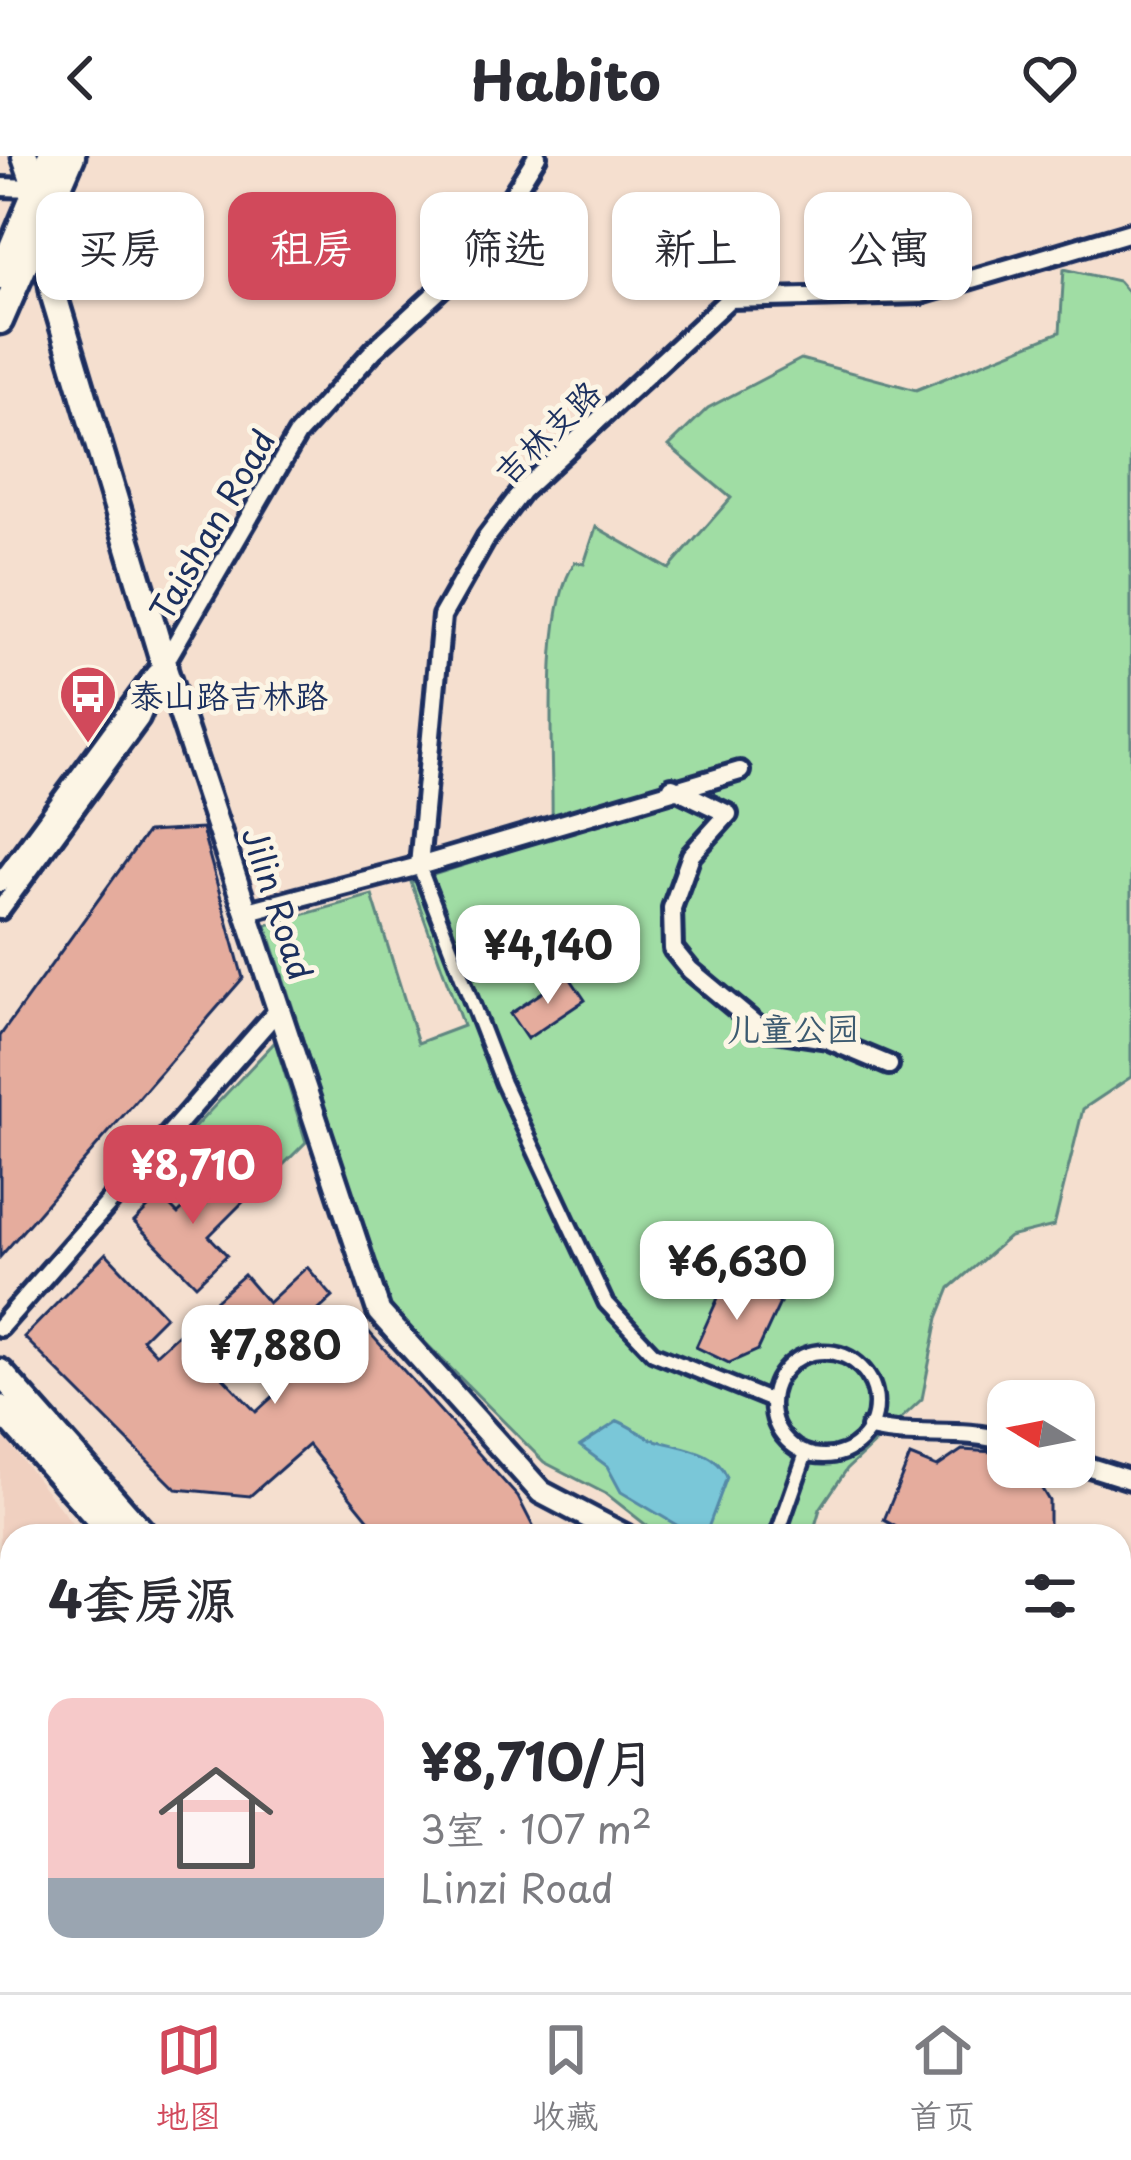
<!DOCTYPE html>
<html lang="zh">
<head>
<meta charset="utf-8">
<style>
	:root { --surface:#fff; --page:#f7f7f7; --text:#2b2b33; --muted:#7c7c81; --line:#e1e1e2; --accent:#d1495b }
	body { margin:0; font-family:"Playpen Sans","LXGW WenKai TC",sans-serif; background:var(--page); color:var(--text); height:100vh; display:flex; flex-direction:column; font-size:45px; white-space:nowrap }
	* { box-sizing:border-box; margin:0 }
	p { font-size:39px; color:var(--muted) }
	.icon { flex:none; width:66px; height:66px; fill:none; stroke:currentColor; stroke-width:2; stroke-linecap:round; stroke-linejoin:round }
	.map { position:relative; flex:1; overflow:hidden }
	.details { position:absolute; left:0px; top:1368px; width:1131px; height:468px; display:flex; flex-direction:column; background:var(--surface); border-radius:36px 36px 0 0; box-shadow:0 3px 9px #0004 }
	.details>* { flex:none }
	.top-card { position:absolute; left:36px; top:36px; width:1059px; height:108px; display:flex; gap:24px }
	.needle { width:78px; rotate:280deg }
	.buttons { position:absolute; left:987px; top:1224px; display:grid; gap:24px }
	.buttons a { display:grid; place-items:center; width:108px; height:108px; border-radius:24px; background:var(--surface); box-shadow:0 3px 9px #0004; font-size:60px }
	.price { position:absolute; translate:-50% -102px; padding:0 27px; border-radius:24px; background:#fff; color:#222; font-size:39px; line-height:78px; filter:drop-shadow(0 3px 6px #0008) }
	.price::after { content:''; position:absolute; left:50%; top:72px; width:36px; height:27px; margin-left:-18px; background:inherit; clip-path:polygon(0 0,100% 0,50% 100%) }
	.price.on { background:var(--accent); color:#fff }
	ul { padding:0; list-style:none }
	li { display:flex; align-items:center; gap:36px; height:300px; padding:0 48px }
	li+li { border-top:3px solid var(--line) }
	li span { display:grid; place-items:center; flex:none; width:336px; height:240px; border-radius:24px; color:#555 }
	li>.icon { margin-inline-start:auto }
	span .icon { width:144px; height:144px; fill:#fffc; stroke-width:1 }
	li b { font-size:51px }
	h2 { display:flex; justify-content:space-between; align-items:center; height:144px; padding:0 48px; font-size:51px }
	.tag { padding:0 42px; border-radius:24px; background:var(--surface); box-shadow:0 3px 9px #0004; font-size:42px; line-height:108px }
	.tag.on { background:var(--accent); color:#fff }
	header { display:flex; justify-content:space-between; align-items:center; height:156px; padding:0 48px; background:var(--surface); font-size:54px; font-weight:700 }
	.dock { display:flex; justify-content:space-around; align-items:center; height:168px; border-top:3px solid var(--line); background:var(--surface); font-size:33px; color:var(--muted) }
	.dock a { display:grid; justify-items:center; gap:6px }
	.dock .on { color:var(--accent) }
	.map>svg:first-child { display:block }
	.built { fill:#f0d0c0 }
	.green { fill:#a0dda4; stroke:#5e8681; stroke-width:3 }
	.water { fill:#7ac7d8; stroke:#548aa7; stroke-width:3 }
	.building { fill:#e5ac9d; stroke:#1b2f5e; stroke-width:3 }
	.lines { fill:none; stroke-linecap:round; stroke-linejoin:round }
	.pedestrian-casing { stroke:#1b2f5e; stroke-width:21 }
	.minor-casing { stroke:#1b2f5e; stroke-width:26 }
	.tertiary-casing { stroke:#1b2f5e; stroke-width:30 }
	.secondary-casing { stroke:#1b2f5e; stroke-width:33 }
	.primary-casing { stroke:#1b2f5e; stroke-width:33 }
	.pedestrian { stroke:#fcf5e5; stroke-width:12 }
	.minor { stroke:#fcf5e5; stroke-width:16 }
	.tertiary { stroke:#fcf5e5; stroke-width:21 }
	.secondary { stroke:#fcf5e5; stroke-width:24 }
	.primary { stroke:#fcf5e5; stroke-width:24 }
	.labels { text-anchor:middle; dominant-baseline:central; stroke-width:10; stroke-linejoin:round; paint-order:stroke }
	.street-label { font-size:33px; fill:#1b2f5e; stroke:#fcf5e5 }
	.poi-label { font-size:33px; fill:#1b2f5e; stroke:#fcf5e5; text-anchor:start }
	.park-label { font-size:33px; fill:#3c5a70; stroke:#fcf5e5 }
</style>
</head>
<body>
<header><svg class="icon" aria-label="back" viewBox="0 0 24 24"><path d="M15 5l-7 7 7 7"/></svg>Habito<svg class="icon" aria-label="heart" viewBox="0 0 24 24"><path d="M12 20l-8-8c-3-5 5-10 8-4 3-6 11-1 8 4z"/></svg></header>
<div class="map">
<svg width="1131" height="1836" viewBox="0 0 1131 1836">
	<rect width="100%" height="100%" fill="#f5dfcf"/>
	<filter id="ink" filterUnits="userSpaceOnUse"><feTurbulence type="fractalNoise" baseFrequency=".00833" numOctaves="2"/><feDisplacementMap in="SourceGraphic" scale="24" xChannelSelector="R" yChannelSelector="G"/><feConvolveMatrix kernelMatrix="1 2 1 2 8 2 1 2 1" color-interpolation-filters="sRGB"/></filter>
	<g filter="url(#ink)">
		<path class="built" d="M 0,1276 L 82,1380 L 12,1380 L 12,1824 L 383,1824 L 372,1836 L 25,1836 L 0,1819 Z
			M 422,1824 L 499,1824 L 510,1836 L 411,1836 Z"/>
		<path class="green" d="M 1064,113 L 1118,125 L 1131,140 L 1131,921 L 1083,953 L 1054,1070 L 1009,1081 L 950,1132 L 938,1162 L 922,1243 L 847,1313 L 820,1353 L 812,1380 L 660,1380 L 608,1339 L 544,1306 L 389,1150 L 266,769 L 372,739 L 418,887 L 463,870 L 411,726 L 524,690 L 552,671 C 554,605 540,457 575,406 L 584,408 L 596,371 L 669,413 L 731,342 L 669,290 L 708,252 L 801,203 L 916,234 L 1060,176 Z
			M 275,886 L 306,986 L 254,1038 L 192,974 Z
			M 532,1824 L 687,1824 L 691,1836 L 541,1836 Z"/>
		<path class="water" d="M 618,1265 C 630,1270 640,1278 652,1283 C 678,1292 715,1292 727,1321 L 705,1380 L 695,1380 L 621,1336 L 607,1310 L 580,1290 Z"/>
		<path class="building" d="M 202,673 L 243,822 L 0,1101 L 0,880 L 147,676 Z
			M 568,819 L 585,844 L 527,883 L 510,858 Z
			M 220,1016 L 246,1043 L 209,1080 L 227,1099 L 196,1129 L 134,1066 L 160,1040 L 178,1058 Z
			M 106,1097 L 165,1160 L 142,1183 L 156,1198 L 180,1176 L 256,1256 L 280,1234 L 207,1152 L 244,1119 L 268,1147 L 307,1111 L 333,1141 L 292,1178 L 315,1204 L 359,1165 L 518,1341 L 538,1380 L 382,1380 L 308,1289 L 250,1340 L 176,1333 L 24,1181 Z
			M 727,1122 L 780,1147 L 758,1194 L 729,1207 L 696,1191 Z
			M 962,1294 L 994,1296 L 1008,1302 L 1008,1311 L 1029,1311 L 1049,1345 L 1049,1380 L 912,1380 L 884,1364 L 910,1300 L 937,1311 Z"/>
		<g class="lines">
			<g class="pedestrian-casing">
				<path id="pedestrian" d="M 419,710 L 503,927 L 606,1147 L 653,1197 L 772,1245
					M772 1248a52 52 0 1 1 104 0a52 52 0 1 1-104 0Z
					M 777,1380 L 806,1297
					M 578,1824 L 583,1836
					M 660,1836 L 666,1824"/>
			</g>
			<g class="minor-casing">
				<path id="minor" d="M 0,31 L 36,32
					M 672,631 L 728,658 L 691,699 L 672,752 L 673,793 L 690,814 L 761,873 L 827,883 L 889,909
					M 419,710 L 740,615
					M 0,727 L 155,517
					M 0,754 L 140,563 L 164,508 L 297,279 L 375,193 L 472,104 L 537,0
					M 248,755 L 419,710 L 442,460 L 487,381 L 522,335 L 729,143 L 921,138 L 1131,76
					M 0,1171 L 278,854
					M 870,1272 C 918,1283 961,1271 1008,1286
					M 1074,1306 L 1131,1324
					M 0,1460 L 9,1452
					M 1119,1772 L 1131,1781
					M 398,1836 L 410,1824
					M 951,1836 L 963,1824"/>
			</g>
			<g class="tertiary-casing">
				<path id="tertiary" d="M 164,508 L 379,1156 L 541,1336 L 625,1380
					M 1119,1677 L 1131,1663
					M 995,1836 L 1004,1824"/>
			</g>
			<g class="secondary-casing">
				<path id="secondary" d="M 25,0 L 36,32 L 54,140 L 164,508"/>
			</g>
			<g class="primary-casing">
				<path id="primary" d="M 0,120 L 50,0
					M 0,165 L 72,0
					M 0,1216 L 145,1380
					M 0,1252 L 114,1380
					M 509,1824 L 519,1836
					M 535,1824 L 545,1836"/>
			</g>
			<use href="#pedestrian" class="pedestrian"/>
			<use href="#minor" class="minor"/>
			<use href="#tertiary" class="tertiary"/>
			<use href="#secondary" class="secondary"/>
			<use href="#primary" class="primary"/>
		</g>
	</g>
	<defs>
		<g id="bus-pin" transform="scale(3)"><path d="M0 17L-7.5 6A9.5 9.5 0 1 1 7.5 6Z" fill="#d1495b" stroke="#fcf5e5"/><path d="M-5-6H5V4H4V6H2V4H-2V6H-4V4H-5ZM-3.5-4V0h7V-4ZM-3.5 1.2v1.5H-2V1.2ZM2 1.2v1.5H3.5V1.2Z" fill="#fff"/></g>
	</defs>
	<g fill-rule="evenodd">
		<use href="#bus-pin" x="88" y="538"/>
	</g>
	<g class="labels">
		<g class="street-label">
			<text transform="translate(546 275) rotate(-44)">吉林支路</text>
			<text transform="translate(211 368) rotate(-60)">Taishan Road</text>
			<text transform="translate(279 747) rotate(72)">Jilin Road</text>
		</g>
		<g class="poi-label">
			<text x="130" y="538">泰山路吉林路</text>
		</g>
		<g class="park-label">
			<text x="793" y="871">儿童公园</text>
		</g>
	</g>
</svg>
<div class="buttons">
<a><svg class="needle" viewBox="-14 -14 28 28"><path d="M0-13l5 13h-10z" fill="#e53935"/><path d="M0 13l5-13h-10z" fill="#7c7c81"/></svg></a>
</div>
<b class="price" style="left:548px;top:851px">¥4,140</b>
<b class="price on" style="left:193px;top:1071px">¥8,710</b>
<b class="price" style="left:737px;top:1167px">¥6,630</b>
<b class="price" style="left:275px;top:1251px">¥7,880</b>
<div class="top-card">
<a class="tag">买房</a>
<a class="tag on">租房</a>
<a class="tag">筛选</a>
<a class="tag">新上</a>
<a class="tag">公寓</a>
</div>
<section class="details">
<h2>4套房源<svg class="icon" aria-label="filters" viewBox="0 0 24 24"><path d="M4 7h16M4 17h16"/><circle cx="9" cy="7" r="2"/><circle cx="15" cy="17" r="2"/></svg></h2>
<ul>
<li><span style="background:linear-gradient(#f6c9c9 75%,#9aa5b1 0)"><svg class="icon" aria-label="home" viewBox="0 0 24 24"><path d="M3 11l9-7 9 7M6 9v11h12V9"/></svg></span><div><b>¥8,710/月</b><p>3室 · 107 m²</p><p>Linzi Road</p></div></li>
</ul>
</section>
</div>
<nav class="dock">
<a class="on"><svg class="icon" aria-label="map" viewBox="0 0 24 24"><path d="M3 6l6-2 6 2 6-2v14l-6 2-6-2-6 2zM9 4v14M15 6v14"/></svg>地图</a>
<a><svg class="icon" aria-label="saved" viewBox="0 0 24 24"><path d="M7 4h10v16l-5-4-5 4z"/></svg>收藏</a>
<a><svg class="icon" aria-label="home" viewBox="0 0 24 24"><path d="M3 11l9-7 9 7M6 9v11h12V9"/></svg>首页</a>
</nav>
</body>
</html>
